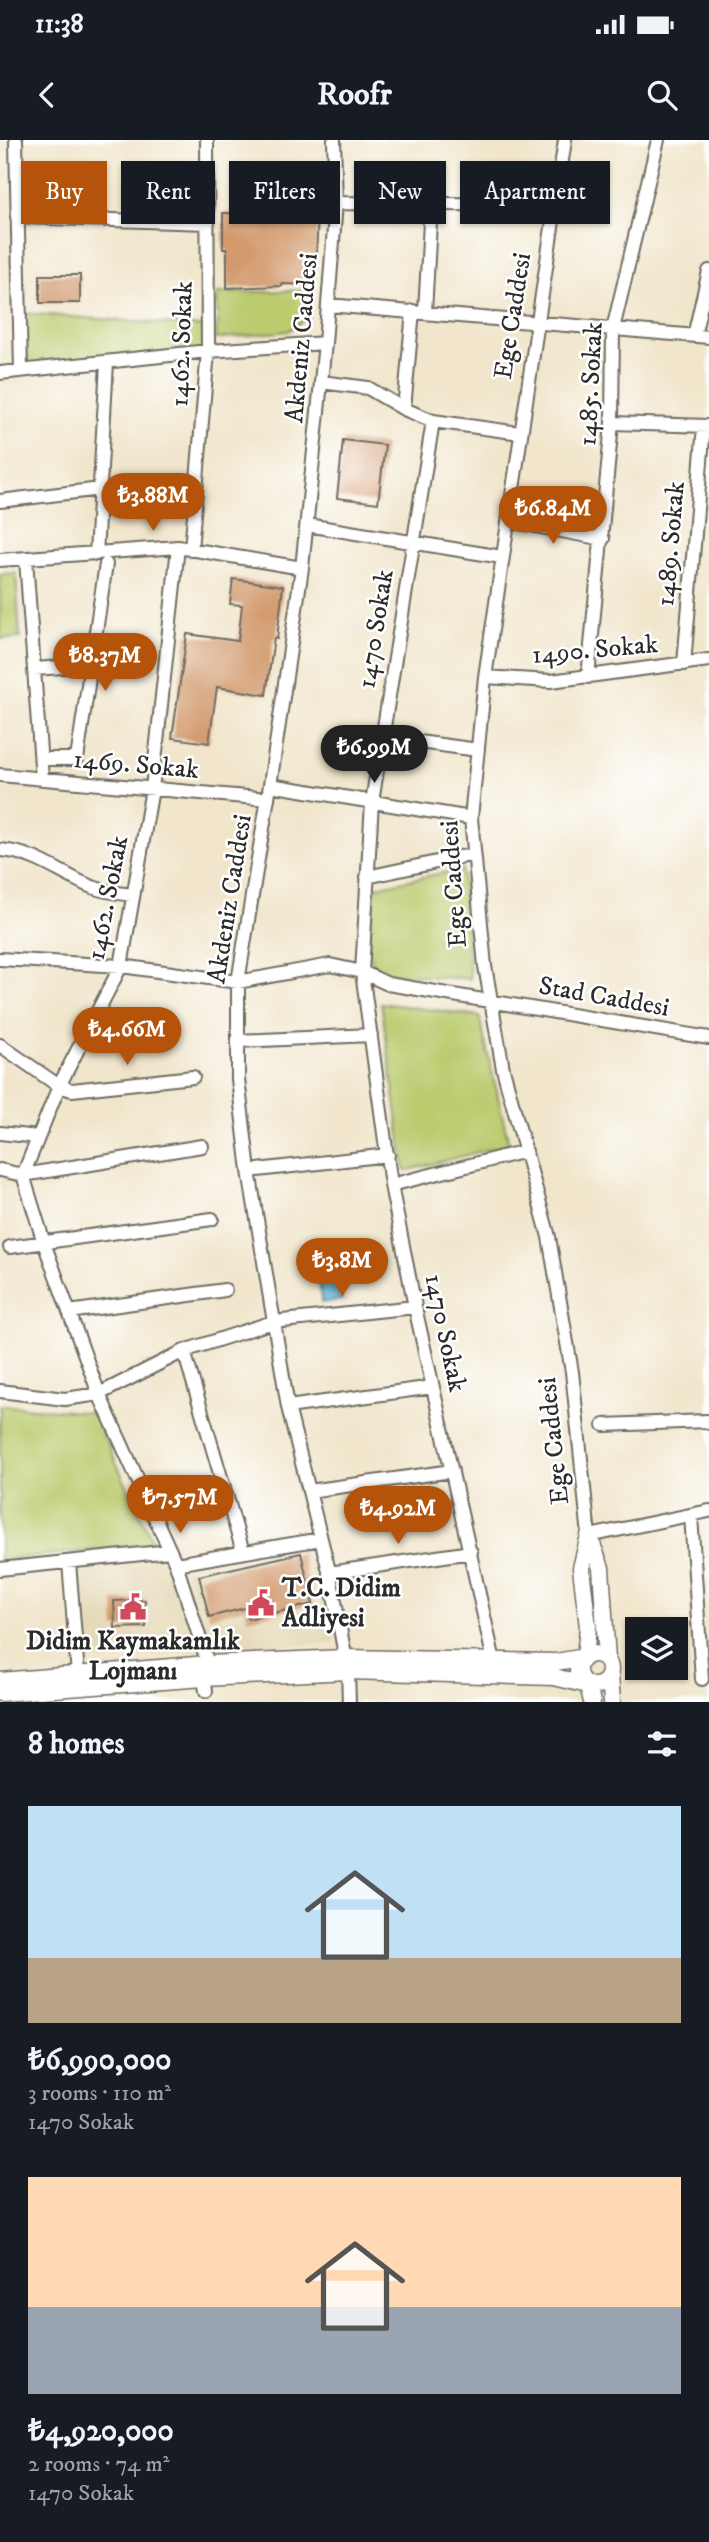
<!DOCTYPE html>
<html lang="en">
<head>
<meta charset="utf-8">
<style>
	:root { --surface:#171b24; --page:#20242c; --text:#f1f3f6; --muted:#9ea1a6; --accent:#b45309 }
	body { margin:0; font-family:"IM FELL DW Pica",serif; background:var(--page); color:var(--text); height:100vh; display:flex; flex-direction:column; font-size:26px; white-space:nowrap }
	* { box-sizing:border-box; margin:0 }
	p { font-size:23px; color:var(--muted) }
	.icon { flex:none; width:38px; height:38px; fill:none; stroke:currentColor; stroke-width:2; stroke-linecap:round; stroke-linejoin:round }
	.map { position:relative; height:1562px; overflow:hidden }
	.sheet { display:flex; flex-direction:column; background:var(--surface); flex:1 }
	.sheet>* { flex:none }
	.hud { position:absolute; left:21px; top:21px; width:668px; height:63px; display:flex; gap:14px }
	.buttons { position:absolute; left:625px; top:1477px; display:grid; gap:14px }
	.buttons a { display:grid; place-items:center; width:63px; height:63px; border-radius:0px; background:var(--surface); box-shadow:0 2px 5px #0004; font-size:35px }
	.price { position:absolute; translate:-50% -60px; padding:0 16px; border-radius:24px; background:var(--accent); color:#fff; font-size:23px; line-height:46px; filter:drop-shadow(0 2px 4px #0008) }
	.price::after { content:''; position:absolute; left:50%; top:42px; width:21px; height:16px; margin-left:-10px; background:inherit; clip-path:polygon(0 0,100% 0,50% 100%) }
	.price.current { background:#222; color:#fff }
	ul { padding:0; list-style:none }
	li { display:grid; align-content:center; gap:14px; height:371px; padding:0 28px }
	li span { display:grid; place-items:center; height:217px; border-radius:0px; color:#555 }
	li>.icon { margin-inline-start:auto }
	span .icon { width:126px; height:126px; fill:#fffc; stroke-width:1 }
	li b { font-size:30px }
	h2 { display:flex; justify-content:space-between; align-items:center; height:84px; padding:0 28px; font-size:30px }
	.chip { padding:0 24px; border-radius:0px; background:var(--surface); box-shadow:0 2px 5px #0004; font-size:24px; line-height:63px }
	.chip.current { background:var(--accent); color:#fff }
	.status { display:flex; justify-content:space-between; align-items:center; height:49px; padding:0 35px; background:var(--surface); direction:ltr }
	.status svg { height:19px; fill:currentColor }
	header { display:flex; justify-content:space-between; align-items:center; height:91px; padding:0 28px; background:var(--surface); font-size:32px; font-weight:700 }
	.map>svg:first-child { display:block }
	.built { fill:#e6daba }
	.green { fill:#bbcb6e; stroke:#737b4c; stroke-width:2 }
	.water { fill:#55add2; stroke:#406c7e; stroke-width:2 }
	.building { fill:#d29a6d }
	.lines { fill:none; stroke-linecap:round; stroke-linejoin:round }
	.minor-casing { stroke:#706c63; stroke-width:16 }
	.major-casing { stroke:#706c63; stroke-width:19 }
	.minor { stroke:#fff; stroke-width:12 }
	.major { stroke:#fff; stroke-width:16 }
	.labels { text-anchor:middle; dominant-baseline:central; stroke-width:5; stroke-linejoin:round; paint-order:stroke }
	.street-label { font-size:26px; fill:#2b2b2b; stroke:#fff }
	.poi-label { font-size:26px; font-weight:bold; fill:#2b2b2b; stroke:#fff; text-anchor:start }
</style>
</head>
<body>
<div class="status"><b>11:38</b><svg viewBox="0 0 49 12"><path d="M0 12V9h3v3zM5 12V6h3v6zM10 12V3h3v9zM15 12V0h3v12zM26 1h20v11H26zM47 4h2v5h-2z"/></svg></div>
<header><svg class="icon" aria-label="back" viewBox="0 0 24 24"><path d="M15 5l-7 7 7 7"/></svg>Roofr<svg class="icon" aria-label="search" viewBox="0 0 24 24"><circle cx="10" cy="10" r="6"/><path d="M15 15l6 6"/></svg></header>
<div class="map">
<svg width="709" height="1562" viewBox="0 0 709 1562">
	<rect width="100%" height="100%" fill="#fff"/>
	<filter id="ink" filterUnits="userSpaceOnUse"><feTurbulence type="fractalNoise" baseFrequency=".0143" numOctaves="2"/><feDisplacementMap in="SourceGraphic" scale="14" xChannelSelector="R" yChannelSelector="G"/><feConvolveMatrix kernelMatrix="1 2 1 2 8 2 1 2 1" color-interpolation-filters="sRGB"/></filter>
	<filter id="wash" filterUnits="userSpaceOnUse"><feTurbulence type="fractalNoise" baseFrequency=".00686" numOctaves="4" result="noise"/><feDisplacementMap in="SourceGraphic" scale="28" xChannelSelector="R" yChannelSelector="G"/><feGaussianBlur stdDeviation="1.57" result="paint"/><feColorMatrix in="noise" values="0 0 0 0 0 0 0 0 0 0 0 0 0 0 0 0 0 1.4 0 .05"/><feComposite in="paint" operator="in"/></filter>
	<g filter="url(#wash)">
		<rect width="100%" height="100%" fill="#f1e6cc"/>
		<path class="built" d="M 314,1406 L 335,1503 L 211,1511 L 184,1430 Z
			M 165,1416 L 198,1511 L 87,1520 L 79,1423 Z"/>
		<path class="green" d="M 312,150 L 309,177 L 288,191 L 215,199 L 218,183 L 217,153 Z
			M 20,173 L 208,187 L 208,211 L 21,231 Z
			M 16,433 L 20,498 L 0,499 L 0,434 Z
			M 462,729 L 470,839 L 382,833 L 373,823 L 368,810 L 375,747 Z
			M 381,863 L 479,876 L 509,1004 L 405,1031 Z
			M 0,1265 L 93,1273 L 154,1404 L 0,1420 Z"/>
		<path class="water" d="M 337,1127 L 342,1160 L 322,1163 L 317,1130 Z"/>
		<g id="blocks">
			<path class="building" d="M 277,45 L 319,47 L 315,145 L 282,144 L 282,146 L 227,148 L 227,109 L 223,109 L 223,73 L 276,73 Z
				M 40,135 L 80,135 L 80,163 L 40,163 Z
				M 343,300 L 385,305 L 378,363 L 337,358 Z
				M 233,439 L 283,446 L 277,499 L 274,498 L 266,555 L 217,547 L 209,603 L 172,598 L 187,494 L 238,501 L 242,465 L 230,464 Z
				M 301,1413 L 313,1464 L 248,1479 L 245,1468 L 209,1477 L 199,1436 Z
				M 145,1460 L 146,1487 L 115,1488 L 114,1461 Z"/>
		</g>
	</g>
	<g filter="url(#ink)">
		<use href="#blocks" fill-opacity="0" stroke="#706c63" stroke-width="2"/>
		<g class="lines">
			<g class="minor-casing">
				<path id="minor" d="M 16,0 L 21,231
					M 334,0 L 336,63 L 325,203 L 302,428 L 270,645 L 238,842 L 238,939 L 249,1031 L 288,1267 L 330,1435 L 348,1531 L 349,1562
					M 565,0 L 485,537 L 471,678 L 485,826 L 503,929 L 549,1097 L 572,1232 L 589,1396 L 709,1371
					M 336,63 L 554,65
					M 17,77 L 208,83
					M 328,165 L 709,197
					M 425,172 L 431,64
					M 694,196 L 709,131
					M 0,233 L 208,211 L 325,203
					M 321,242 L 368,248 L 404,269 L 433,281 L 520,293
					M 404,269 L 413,171
					M 612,283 L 709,286
					M 0,361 L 101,349
					M 509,381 L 603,399
					M 307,385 L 502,417
					M 178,407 L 152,649 L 121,826 L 59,946 L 23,1035 L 44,1103 L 99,1254 L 176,1424 L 208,1524 L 204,1538 L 206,1551
					M 191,410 L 208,211 L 207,0
					M 96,414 L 107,223
					M 26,419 L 42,639
					M 0,420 L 178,407 L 302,428
					M 684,524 L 704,286
					M 34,529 L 92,525
					M 485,537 L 551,541 L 709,520
					M 588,537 L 612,283 L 613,189 L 658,0
					M 382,597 L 478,610
					M 41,619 L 77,619 L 106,424
					M 0,635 L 268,659
					M 270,645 L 471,678
					M 0,710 C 33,712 57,731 85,744 C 100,751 117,753 133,755
					M 367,737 L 474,714
					M 0,819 L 121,826 L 238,842 L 330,825 L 362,832 L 372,662 L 433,281
					M 362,832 L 391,1045 L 415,1167 L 494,1521
					M 362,832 L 388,844 L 709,898
					M 238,901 L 371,895
					M 0,905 L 59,946 L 72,950 L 193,937
					M 0,993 L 38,997
					M 0,1030 L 23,1035 L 202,1006
					M 249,1031 L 388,1015
					M 391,1045 L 526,1011
					M 10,1107 L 212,1079
					M 69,1172 L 225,1150
					M 184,1211 L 243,1412
					M 0,1251 L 65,1259 L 99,1254 L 184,1211 L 273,1182 L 415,1167
					M 288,1267 L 433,1247
					M 604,1285 L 707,1281 L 709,1283
					M 309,1351 L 452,1331
					M 691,1375 L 702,1539
					M 69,1422 L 78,1535
					M 176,1424 L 321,1399
					M 0,1429 L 170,1411
					M 329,1433 L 471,1412"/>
			</g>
			<g class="major-casing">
				<path id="major" d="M 589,1396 L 601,1428 L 607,1520
					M578 1530a16 16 0 1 1 32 0a16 16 0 1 1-32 0Z
					M 610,1535 L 612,1562
					M 0,1541 L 208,1524 L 345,1518 L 556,1522 L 585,1517 L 588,1487 L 581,1428 L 589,1396
					M 0,1553 L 204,1538 L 348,1531 L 554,1537 L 588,1545 L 592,1562"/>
			</g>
			<use href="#minor" class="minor"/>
			<use href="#major" class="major"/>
		</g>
	</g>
	<defs>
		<g id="civic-bare" transform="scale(2.1)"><path d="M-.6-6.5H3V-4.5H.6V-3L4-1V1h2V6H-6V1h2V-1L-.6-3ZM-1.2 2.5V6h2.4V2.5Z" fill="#d1495b" stroke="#fff" stroke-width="2.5" paint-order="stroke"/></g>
	</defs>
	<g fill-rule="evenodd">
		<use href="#civic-bare" x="261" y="1463"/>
		<use href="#civic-bare" x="133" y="1467"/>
	</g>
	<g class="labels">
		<g class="street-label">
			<text transform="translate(513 176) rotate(-81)">Ege Caddesi</text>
			<text transform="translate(302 198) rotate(-85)">Akdeniz Caddesi</text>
			<text transform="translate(182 204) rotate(-88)">1462. Sokak</text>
			<text transform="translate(591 244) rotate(-87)">1485. Sokak</text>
			<text transform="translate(671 404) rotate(-85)">1489. Sokak</text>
			<text transform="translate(376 489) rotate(-81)">1470 Sokak</text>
			<text transform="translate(595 510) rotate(-5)">1490. Sokak</text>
			<text transform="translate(136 625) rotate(5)">1469. Sokak</text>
			<text transform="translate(454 744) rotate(-94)">Ege Caddesi</text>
			<text transform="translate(108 758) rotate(-79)">1462. Sokak</text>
			<text transform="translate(230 759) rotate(-81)">Akdeniz Caddesi</text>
			<text transform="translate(604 857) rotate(10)">Stad Caddesi</text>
			<text transform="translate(445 1193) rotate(78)">1470 Sokak</text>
			<text transform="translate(554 1301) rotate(-96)">Ege Caddesi</text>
		</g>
		<g class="poi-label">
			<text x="282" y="1448">T.C. Didim<tspan x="282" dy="30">Adliyesi</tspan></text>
			<text x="133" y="1501" text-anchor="middle">Didim Kaymakamlık<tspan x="133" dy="30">Lojmanı</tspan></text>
		</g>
	</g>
</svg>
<div class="buttons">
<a><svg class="icon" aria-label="layers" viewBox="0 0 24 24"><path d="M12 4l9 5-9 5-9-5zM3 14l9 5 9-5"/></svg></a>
</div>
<b class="price" style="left:153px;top:393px">₺3.88M</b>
<b class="price" style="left:553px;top:406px">₺6.84M</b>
<b class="price" style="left:105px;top:553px">₺8.37M</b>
<b class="price current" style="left:374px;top:645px">₺6.99M</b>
<b class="price" style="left:127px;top:927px">₺4.66M</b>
<b class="price" style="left:342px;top:1158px">₺3.8M</b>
<b class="price" style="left:180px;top:1395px">₺7.57M</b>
<b class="price" style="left:398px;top:1406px">₺4.92M</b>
<div class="hud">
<a class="chip current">Buy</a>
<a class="chip">Rent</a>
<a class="chip">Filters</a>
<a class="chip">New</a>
<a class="chip">Apartment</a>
</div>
</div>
<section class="sheet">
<h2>8 homes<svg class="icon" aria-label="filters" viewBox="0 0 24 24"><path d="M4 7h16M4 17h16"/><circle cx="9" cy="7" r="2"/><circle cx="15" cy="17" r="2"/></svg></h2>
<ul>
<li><span style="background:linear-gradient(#bfe0f5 70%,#b9a48a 0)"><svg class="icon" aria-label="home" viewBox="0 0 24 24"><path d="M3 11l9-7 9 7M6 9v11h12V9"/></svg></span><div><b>₺6,990,000</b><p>3 rooms · 110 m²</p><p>1470 Sokak</p></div></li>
<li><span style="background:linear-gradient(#ffd9b3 60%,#9aa5b1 0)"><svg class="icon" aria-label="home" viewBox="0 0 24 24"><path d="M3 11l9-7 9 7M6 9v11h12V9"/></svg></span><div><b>₺4,920,000</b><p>2 rooms · 74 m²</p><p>1470 Sokak</p></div></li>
</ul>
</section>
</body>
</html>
